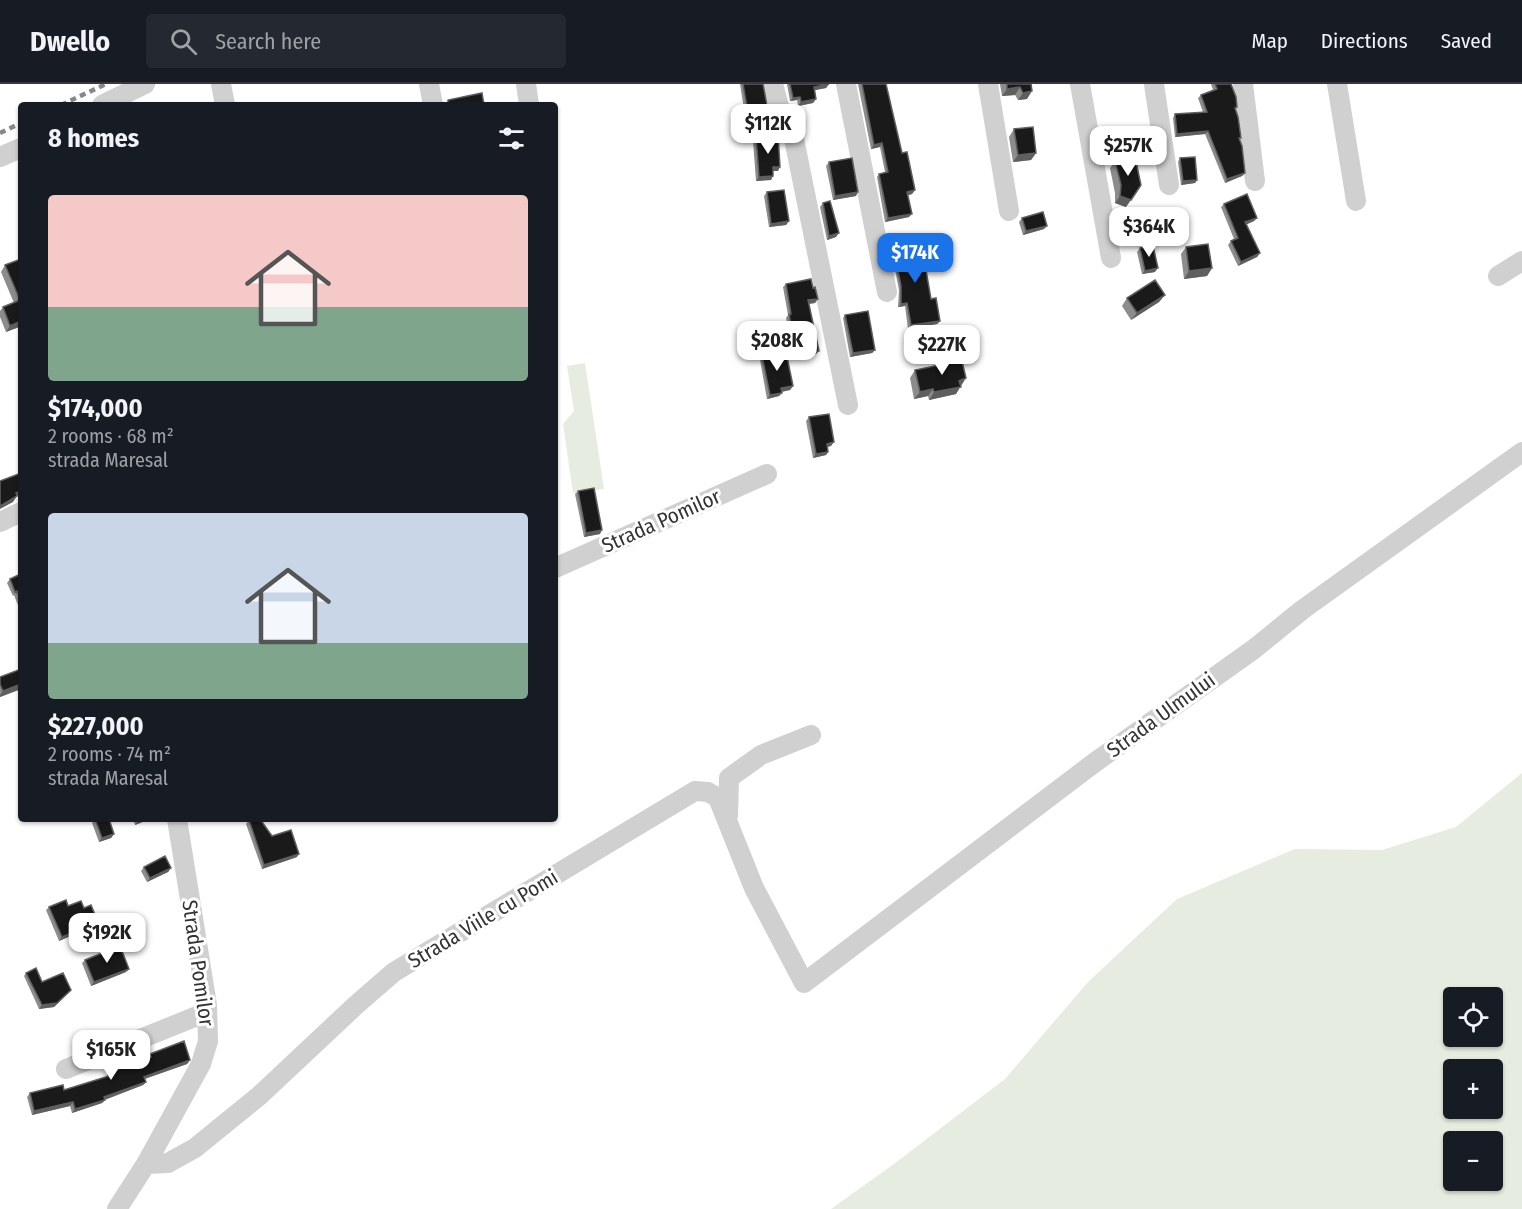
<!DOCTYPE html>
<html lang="en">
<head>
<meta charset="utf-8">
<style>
	:root { --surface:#171b24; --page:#242831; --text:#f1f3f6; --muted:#9ea1a6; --line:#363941; --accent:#1a73e8 }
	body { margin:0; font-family:"Fira Sans Condensed",sans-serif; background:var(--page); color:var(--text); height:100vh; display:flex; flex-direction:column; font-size:22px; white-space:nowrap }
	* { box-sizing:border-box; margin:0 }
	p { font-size:20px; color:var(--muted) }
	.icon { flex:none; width:33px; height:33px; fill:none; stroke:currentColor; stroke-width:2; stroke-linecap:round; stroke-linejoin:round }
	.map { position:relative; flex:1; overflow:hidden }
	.panel { position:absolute; left:18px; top:18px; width:540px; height:720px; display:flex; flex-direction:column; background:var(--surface); border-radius:6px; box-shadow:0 2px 4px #0004 }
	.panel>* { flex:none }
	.fabs { position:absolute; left:1443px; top:903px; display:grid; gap:12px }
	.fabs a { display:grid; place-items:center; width:60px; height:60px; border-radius:6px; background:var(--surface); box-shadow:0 2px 4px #0004; font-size:30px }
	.price { position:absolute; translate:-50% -51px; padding:0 14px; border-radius:12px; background:#fff; color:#222; font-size:20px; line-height:39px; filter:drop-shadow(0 2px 3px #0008) }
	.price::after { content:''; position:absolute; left:50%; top:36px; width:18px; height:14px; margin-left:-9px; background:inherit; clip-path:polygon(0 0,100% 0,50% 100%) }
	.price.current { background:var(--accent); color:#fff }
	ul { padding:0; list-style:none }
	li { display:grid; align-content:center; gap:12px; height:318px; padding:0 30px }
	li span { display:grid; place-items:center; height:186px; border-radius:6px; color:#555 }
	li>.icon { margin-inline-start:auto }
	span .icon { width:108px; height:108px; fill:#fffc; stroke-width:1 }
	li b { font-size:26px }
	h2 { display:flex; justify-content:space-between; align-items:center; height:72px; padding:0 30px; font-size:26px }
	header { display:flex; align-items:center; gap:36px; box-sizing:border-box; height:84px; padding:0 30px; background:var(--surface); border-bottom:2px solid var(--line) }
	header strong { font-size:28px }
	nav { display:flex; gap:33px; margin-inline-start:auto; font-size:21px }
	.search { width:420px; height:54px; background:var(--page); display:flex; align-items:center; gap:15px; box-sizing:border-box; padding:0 21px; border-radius:6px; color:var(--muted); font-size:22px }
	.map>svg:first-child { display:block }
	.green { fill:#e6ecdf; fill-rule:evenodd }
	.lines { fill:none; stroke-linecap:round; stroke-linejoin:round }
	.minor { stroke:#d0d0d0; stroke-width:20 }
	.rail { stroke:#888; stroke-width:4.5; stroke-dasharray:6 4.5; stroke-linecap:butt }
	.wall { fill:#8c8c8c }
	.shaded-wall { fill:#5f5f5f }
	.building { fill:#1a1a1a; stroke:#5f5f5f; stroke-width:1.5 }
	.labels { text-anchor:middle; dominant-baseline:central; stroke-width:6; stroke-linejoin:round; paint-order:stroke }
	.street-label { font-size:21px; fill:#333; stroke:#fff }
</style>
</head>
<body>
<header>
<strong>Dwello</strong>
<div class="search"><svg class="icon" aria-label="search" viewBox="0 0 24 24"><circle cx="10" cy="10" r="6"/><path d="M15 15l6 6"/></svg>Search here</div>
<nav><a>Map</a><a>Directions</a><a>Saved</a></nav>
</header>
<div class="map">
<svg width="1522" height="1125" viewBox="0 0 1522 1125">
	<rect width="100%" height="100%" fill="#fff"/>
	<path class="green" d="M 585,279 L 604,405 L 573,409 L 563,340 L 574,327 L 567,282 Z
		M 1522,689 L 1522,1125 L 831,1125 L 894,1080 L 1005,995 L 1088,898 L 1177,815 L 1295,765 L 1382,766 L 1456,743 ZM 1454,914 L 1492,914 L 1492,952 L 1454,952 ZM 1454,986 L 1492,986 L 1492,1024 L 1454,1024 ZM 1454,1058 L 1492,1058 L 1492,1096 L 1454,1096 Z"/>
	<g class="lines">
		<path class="minor" d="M 221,0 L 225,21
			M 429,0 L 433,21
			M 526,0 L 529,21
			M 773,0 L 780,26 L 789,38 L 793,50 L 848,321
			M 846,0 L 887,208
			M 988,0 L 1009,127
			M 1080,0 L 1111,174
			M 1154,0 L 1169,101
			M 1243,0 L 1255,97
			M 1337,0 L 1356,117
			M 102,21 L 145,0
			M 0,73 L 21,64
			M 1498,192 L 1522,177
			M 0,438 L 21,428
			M 555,484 L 767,390
			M 728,732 L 729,694 L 761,671 L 811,651
			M 66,985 L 207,928
			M 146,1080 L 168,1079 L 195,1064 L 259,1012 L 356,921 L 394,888 L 695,707 L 708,708 L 718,714 L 754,804 L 804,899 L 1094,679 L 1254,565 L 1302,526 L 1522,368
			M 117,1125 L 146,1080 L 201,980 L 208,957 L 207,921 L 177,735"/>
		<path class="rail" d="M 61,21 L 106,0
			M 0,49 L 21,39"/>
	</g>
	<path class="wall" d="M 740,0 L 763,0 L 764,25 L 761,25 L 760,36 L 746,38 Z
		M 787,0 L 829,0 L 826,4 L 814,6 L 816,15 L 813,19 L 798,22 L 797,16 L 790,17 Z
		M 858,0 L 886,0 L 902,69 L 915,106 L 912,110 L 908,111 L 909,133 L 885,138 L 877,93 L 879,90 L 885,88 L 880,63 L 871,65 Z
		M 1000,0 L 1031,0 L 1027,15 L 1018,16 L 1015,11 L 1002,12 Z
		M 1211,0 L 1231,0 L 1245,89 L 1242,92 L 1225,99 L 1205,50 L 1175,53 L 1173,34 L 1175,30 L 1203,28 L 1198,14 L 1201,11 L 1213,6 Z
		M 1014,45 L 1036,69 L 1031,76 L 1013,78 L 1009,53 Z
		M 756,53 L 778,87 L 773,87 L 771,96 L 756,97 L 753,57 Z
		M 1180,74 L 1197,96 L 1195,99 L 1181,101 L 1178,78 Z
		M 1115,77 L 1126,123 L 1115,119 L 1115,109 L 1110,84 Z
		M 829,78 L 856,112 L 833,116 L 826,82 Z
		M 767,108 L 789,137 L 786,141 L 769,143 L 764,112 Z
		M 823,119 L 836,153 L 827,156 L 820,123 Z
		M 1224,120 L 1254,137 L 1247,140 L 1260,169 L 1257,173 L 1238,182 L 1228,161 L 1231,157 L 1234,155 L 1221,123 Z
		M 1022,134 L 1044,145 L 1023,151 L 1019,138 Z
		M 893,162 L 931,215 L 940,237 L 937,240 L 908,245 L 905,222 L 898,223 L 899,206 L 891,165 Z
		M 1186,163 L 1212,184 L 1207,192 L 1184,195 L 1181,170 Z
		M 1140,164 L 1155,188 L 1142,190 L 1137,168 Z
		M 21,175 L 21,251 L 19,243 L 6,248 L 0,233 L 0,227 L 3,223 L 14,219 L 1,188 L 5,181 Z
		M 786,200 L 815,219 L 809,220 L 816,270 L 795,275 L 786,234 L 788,231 L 783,203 Z
		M 1165,211 L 1159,218 L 1131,236 L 1122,222 L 1127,214 Z
		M 845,231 L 875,266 L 872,269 L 850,273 L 843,234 Z
		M 762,272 L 793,302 L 790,306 L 782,308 L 779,312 L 767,315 L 760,276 Z
		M 944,276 L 960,302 L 956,310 L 929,316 L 928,312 L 914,315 L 910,294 L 915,286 L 941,281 Z
		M 809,333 L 831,362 L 828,363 L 828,368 L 826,371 L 813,374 L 806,337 Z
		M 578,407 L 600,450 L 584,453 L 575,410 Z
		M 21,490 L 21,529 L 14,511 L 13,512 L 7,499 L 10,495 Z
		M 21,585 L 21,605 L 0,613 L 0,593 Z
		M 95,735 L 116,735 L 109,735 L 114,750 L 111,754 L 99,758 L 92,739 Z
		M 133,735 L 150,735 L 135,741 Z
		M 249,736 L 272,752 L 297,773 L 262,785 L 246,740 Z
		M 144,783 L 171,784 L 168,788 L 147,798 L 141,787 Z
		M 68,822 L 84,824 L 98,838 L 96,841 L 59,857 L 46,826 L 49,823 Z
		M 85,876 L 126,888 L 91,902 L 82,879 Z
		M 26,889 L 42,898 L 71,906 L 54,923 L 39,925 L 24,892 Z
		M 150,970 L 190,976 L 187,980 L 145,995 L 146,998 L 143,1001 L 105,1016 L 102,1019 L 72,1029 L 70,1022 L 32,1031 L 27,1013 L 30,1009 L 64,1006 L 106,993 L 108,989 L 148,974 Z"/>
	<path class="shaded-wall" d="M 829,0 L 826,4 L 811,7 L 814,3 Z
		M 1020,3 L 1015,11 L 1002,12 L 1007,5 Z
		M 1032,7 L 1027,15 L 1018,16 L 1023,9 Z
		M 800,13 L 797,16 L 790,17 L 793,14 Z
		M 816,15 L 813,19 L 798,22 L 801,18 Z
		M 762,32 L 760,36 L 746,38 L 749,34 Z
		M 1208,47 L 1205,50 L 1175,53 L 1177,50 Z
		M 882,59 L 880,63 L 871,65 L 874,61 Z
		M 1036,69 L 1031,76 L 1013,78 L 1018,71 Z
		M 773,83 L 780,83 L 778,87 L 770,87 Z
		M 1245,89 L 1242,92 L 1225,99 L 1227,95 Z
		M 773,92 L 771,96 L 756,97 L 759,93 Z
		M 1197,96 L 1195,99 L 1181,101 L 1183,97 Z
		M 915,106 L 912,110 L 905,112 L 907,108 Z
		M 858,108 L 856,112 L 833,116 L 835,112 Z
		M 1120,112 L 1131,116 L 1126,123 L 1115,119 Z
		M 912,130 L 909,133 L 885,138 L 888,134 Z
		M 1257,134 L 1254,137 L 1243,142 L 1245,138 Z
		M 789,137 L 786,141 L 769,143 L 771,140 Z
		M 1047,142 L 1044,145 L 1023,151 L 1026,147 Z
		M 839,149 L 836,153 L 827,156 L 829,152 Z
		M 1260,169 L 1257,173 L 1238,182 L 1241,178 Z
		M 1158,184 L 1155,188 L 1142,190 L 1145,187 Z
		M 1212,184 L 1207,192 L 1184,195 L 1189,187 Z
		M 1165,211 L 1159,218 L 1131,236 L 1137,229 Z
		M 818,215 L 815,219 L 806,220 L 808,216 Z
		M 907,219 L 905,222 L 898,223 L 901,220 Z
		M 21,237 L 21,240 L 19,243 L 6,248 L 10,242 Z
		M 940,237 L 937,240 L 908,245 L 911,241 Z
		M 875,266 L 872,269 L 850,273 L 853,269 Z
		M 819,267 L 816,270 L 795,275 L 797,271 Z
		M 966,294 L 956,310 L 929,316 L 934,308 Z
		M 793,302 L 790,306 L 779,308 L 781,304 Z
		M 933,305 L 928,312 L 914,315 L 920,308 Z
		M 782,309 L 779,312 L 767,315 L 770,311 Z
		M 834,358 L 831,362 L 824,363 L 827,360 Z
		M 828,368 L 826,371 L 813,374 L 816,370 Z
		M 21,407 L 21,410 L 12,414 L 16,409 Z
		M 17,412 L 13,418 L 0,425 L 0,422 Z
		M 602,446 L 600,450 L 584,453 L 586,449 Z
		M 21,600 L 21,605 L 0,613 L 0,611 L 3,607 Z
		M 143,735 L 150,735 L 135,741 L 138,737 Z
		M 114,750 L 111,754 L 99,758 L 102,754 Z
		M 299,770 L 297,773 L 262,785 L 264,781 Z
		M 171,784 L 168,788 L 147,798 L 150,794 Z
		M 98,838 L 96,841 L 59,857 L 62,853 Z
		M 129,885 L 126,888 L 91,902 L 94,898 Z
		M 71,906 L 54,923 L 39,925 L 42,921 Z
		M 190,976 L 187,980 L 141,996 L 144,993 Z
		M 146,998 L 143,1001 L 101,1017 L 104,1013 Z
		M 105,1016 L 102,1019 L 72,1029 L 75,1025 Z
		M 73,1018 L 70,1022 L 32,1031 L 34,1027 Z"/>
	<path class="building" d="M 743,0 L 763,0 L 767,21 L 761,22 L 762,32 L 749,34 Z
		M 790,0 L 829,0 L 814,3 L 816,15 L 801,18 L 800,13 L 793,14 Z
		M 862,0 L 886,0 L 902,69 L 907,68 L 915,106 L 907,108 L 912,130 L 888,134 L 879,90 L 888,88 L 882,59 L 874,61 Z
		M 1007,0 L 1031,0 L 1032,7 L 1023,9 L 1020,3 L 1007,5 Z
		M 1215,0 L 1231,0 L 1236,13 L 1237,23 L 1235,24 L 1238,33 L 1241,54 L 1239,54 L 1242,62 L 1245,89 L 1227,95 L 1208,47 L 1177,50 L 1175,30 L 1207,28 L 1201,11 L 1217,5 Z
		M 482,9 L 484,21 L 448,21 L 448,16 Z
		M 1033,43 L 1036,69 L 1018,71 L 1014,45 Z
		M 778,51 L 780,83 L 773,83 L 773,92 L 759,93 L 756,53 Z
		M 1135,73 L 1141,101 L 1131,116 L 1120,112 L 1121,101 L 1115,77 Z
		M 1195,73 L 1197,96 L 1183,97 L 1180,74 Z
		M 852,74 L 858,108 L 835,112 L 829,78 Z
		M 784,106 L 789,137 L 771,140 L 767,108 Z
		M 1247,110 L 1257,134 L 1245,138 L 1260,169 L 1241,178 L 1231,157 L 1238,154 L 1224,120 Z
		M 830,117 L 839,149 L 829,152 L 823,119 Z
		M 1043,128 L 1047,142 L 1026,147 L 1022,134 Z
		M 921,157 L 931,215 L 936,214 L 940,237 L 911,241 L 907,219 L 901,220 L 901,202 L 893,162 Z
		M 1208,160 L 1212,184 L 1189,187 L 1186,163 Z
		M 1153,162 L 1158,184 L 1145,187 L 1140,164 Z
		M 21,175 L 21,237 L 10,242 L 3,223 L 20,216 L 5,181 Z
		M 811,195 L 813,204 L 815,203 L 818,215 L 808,216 L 819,267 L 797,271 L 789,230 L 791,230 L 786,200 Z
		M 1155,196 L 1165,211 L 1137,229 L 1127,214 Z
		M 868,227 L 875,266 L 853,269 L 845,231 Z
		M 786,268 L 793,302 L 781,304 L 782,309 L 770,311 L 762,272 Z
		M 961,273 L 966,294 L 959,297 L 961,303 L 934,308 L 933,305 L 920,308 L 915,286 L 945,280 L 944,276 Z
		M 829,330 L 834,358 L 827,360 L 828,368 L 816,370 L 809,333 Z
		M 21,389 L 21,407 L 16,409 L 17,412 L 0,422 L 0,397 Z
		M 594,404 L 602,446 L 586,449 L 578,407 Z
		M 21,490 L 21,518 L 17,507 L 15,508 L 10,495 Z
		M 21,585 L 21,600 L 3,607 L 0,600 L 0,593 Z
		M 95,735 L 109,735 L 114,750 L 102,754 Z
		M 253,735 L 260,735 L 272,752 L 291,746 L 299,770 L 264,781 L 249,736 Z
		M 165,772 L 171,784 L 150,794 L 144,783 Z
		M 66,816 L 68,822 L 81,817 L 84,824 L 91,821 L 98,838 L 62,853 L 49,823 Z
		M 120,862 L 129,885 L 94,898 L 85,876 Z
		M 36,884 L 42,898 L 63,889 L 71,906 L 57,919 L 42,921 L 26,889 Z
		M 184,957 L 190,976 L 144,993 L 146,998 L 104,1013 L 105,1016 L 75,1025 L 73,1018 L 34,1027 L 30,1009 L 63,1001 L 64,1006 L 109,992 L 108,989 L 151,973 L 150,970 Z"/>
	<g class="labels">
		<g class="street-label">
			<text transform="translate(661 437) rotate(-24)">Strada Pomilor</text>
			<text transform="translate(1161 631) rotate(-36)">Strada Ulmului</text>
			<text transform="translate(483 835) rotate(-31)">Strada Viile cu Pomi</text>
			<text transform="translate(198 879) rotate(82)">Strada Pomilor</text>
		</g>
	</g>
</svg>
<div class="fabs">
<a><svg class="icon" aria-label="locate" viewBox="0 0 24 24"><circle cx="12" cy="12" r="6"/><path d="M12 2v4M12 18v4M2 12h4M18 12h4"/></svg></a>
<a>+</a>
<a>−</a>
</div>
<b class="price" style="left:768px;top:71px">$112K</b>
<b class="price" style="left:1128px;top:93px">$257K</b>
<b class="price" style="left:1149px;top:174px">$364K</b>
<b class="price current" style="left:915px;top:200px">$174K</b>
<b class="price" style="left:777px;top:288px">$208K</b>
<b class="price" style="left:942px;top:292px">$227K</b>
<b class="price" style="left:107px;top:880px">$192K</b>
<b class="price" style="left:111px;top:997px">$165K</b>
<section class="panel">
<h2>8 homes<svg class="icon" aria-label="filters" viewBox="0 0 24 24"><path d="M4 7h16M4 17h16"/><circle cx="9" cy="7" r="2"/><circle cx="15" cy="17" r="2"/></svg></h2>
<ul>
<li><span style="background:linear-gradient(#f6c9c9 60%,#7fa58c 0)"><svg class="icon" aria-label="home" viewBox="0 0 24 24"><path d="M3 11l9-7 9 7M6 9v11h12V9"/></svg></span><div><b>$174,000</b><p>2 rooms · 68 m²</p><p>strada Maresal</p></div></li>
<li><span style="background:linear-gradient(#c9d6e8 70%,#7fa58c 0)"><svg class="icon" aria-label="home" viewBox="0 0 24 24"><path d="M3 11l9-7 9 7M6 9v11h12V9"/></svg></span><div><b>$227,000</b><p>2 rooms · 74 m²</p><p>strada Maresal</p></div></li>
</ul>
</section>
</div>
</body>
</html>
